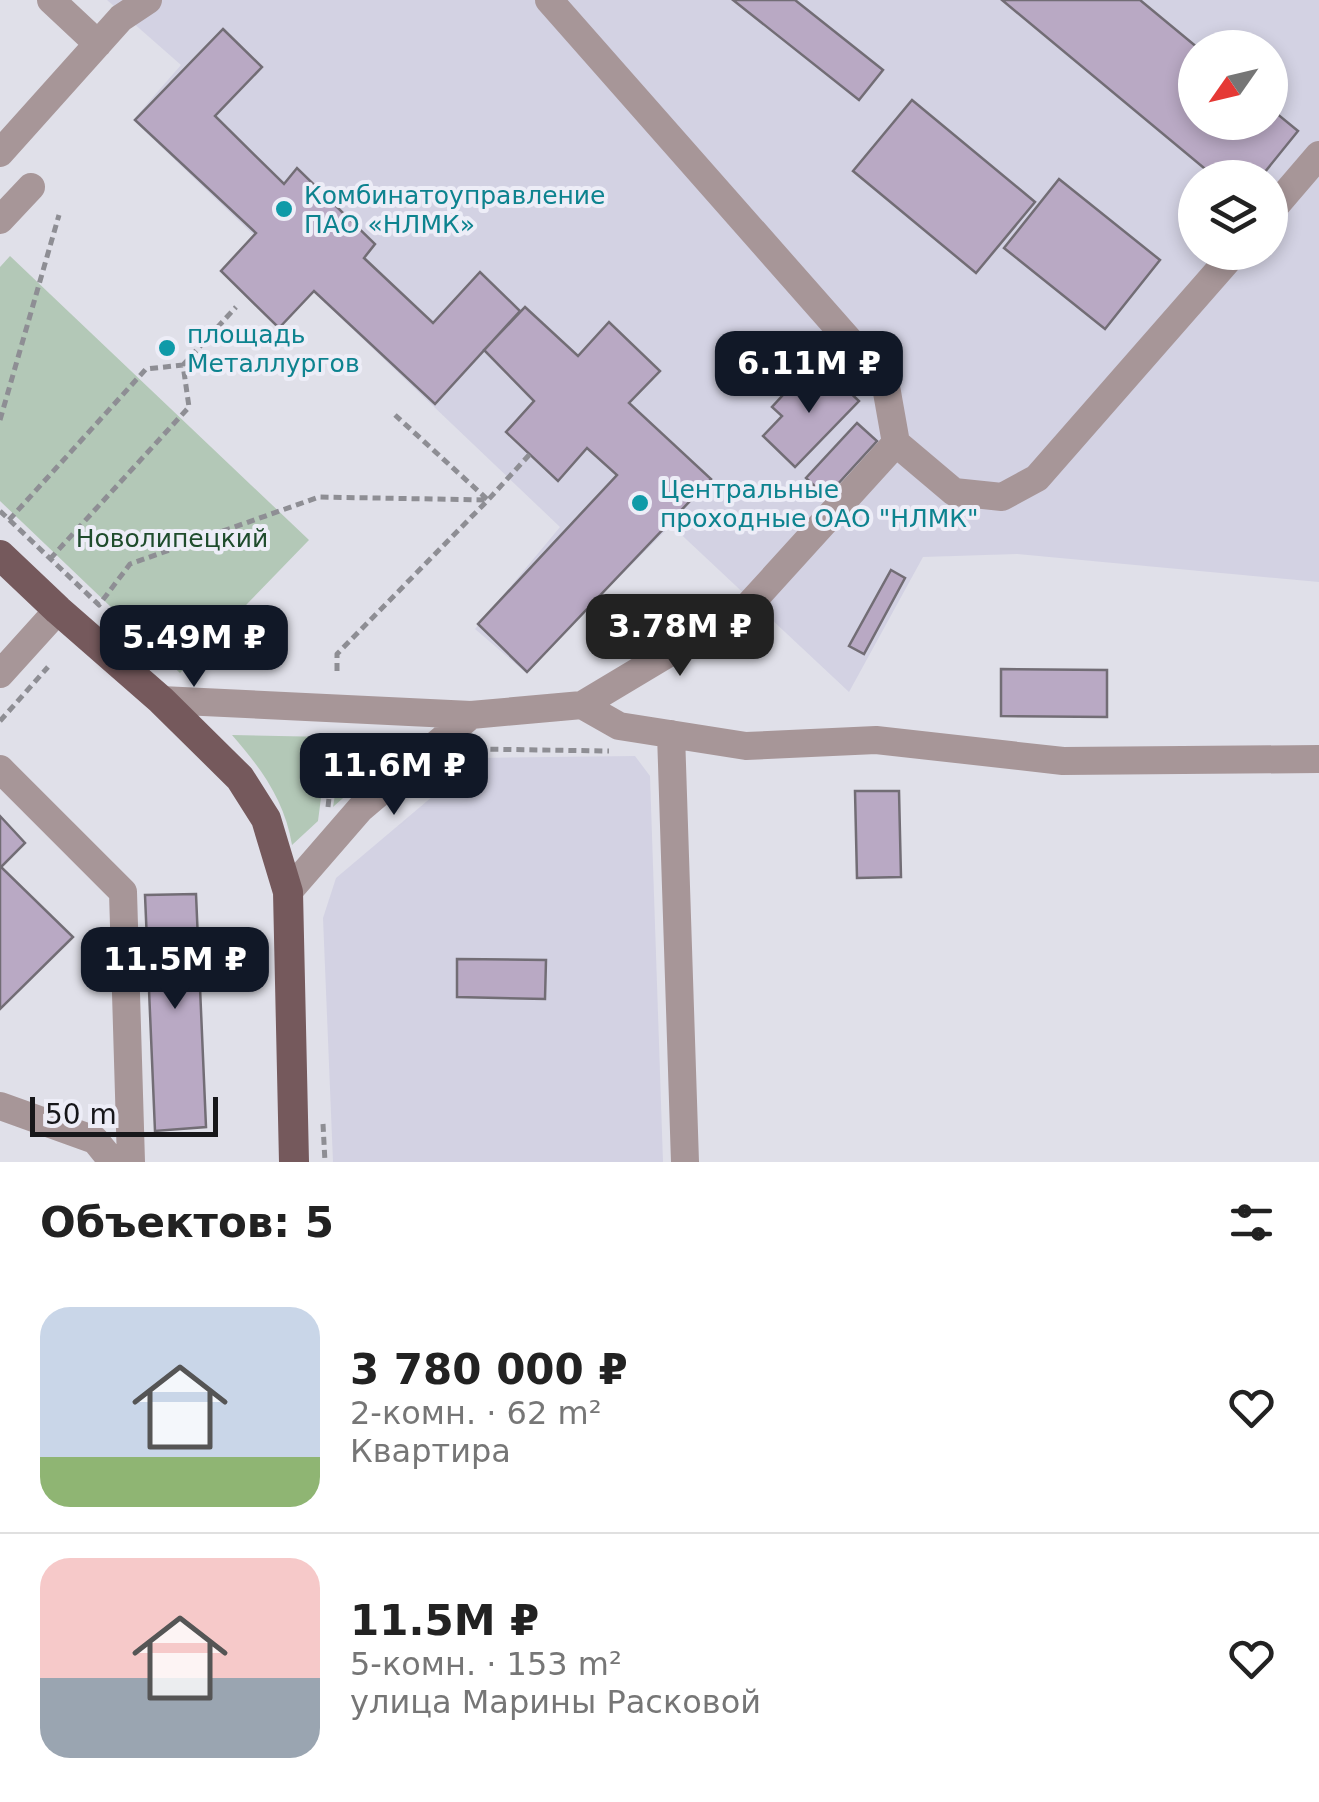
<!DOCTYPE html>
<html lang="ru">
<head>
<meta charset="utf-8">
<style>
	:root { --surface:#fff; --page:#f2f2f2; --text:#222; --muted:#767676; --line:#e0e0e0; --accent:#111827 }
	body { margin:0; font-family:"DejaVu Sans",sans-serif; background:var(--page); color:var(--text); height:100vh; display:flex; flex-direction:column; font-size:38px; white-space:nowrap }
	* { box-sizing:border-box; margin:0 }
	p { font-size:32px; color:var(--muted) }
	.icon { flex:none; width:55px; height:55px; fill:none; stroke:currentColor; stroke-width:2; stroke-linecap:round; stroke-linejoin:round }
	.map { position:relative; height:1162px; overflow:hidden }
	.details { display:flex; flex-direction:column; background:var(--surface); flex:1 }
	.details>* { flex:none }
	.needle { width:65px; rotate:236deg }
	.buttons { position:absolute; left:1178px; top:30px; display:grid; gap:20px }
	.buttons a { display:grid; place-items:center; width:110px; height:110px; border-radius:50%; background:var(--surface); box-shadow:0 5px 15px #0003; font-size:50px }
	.scale { position:absolute; left:30px; bottom:25px; width:188px; box-sizing:border-box; padding-left:10px; border:5px solid #17171a; border-top:0; font-size:28px; line-height:35px; white-space:nowrap; color:#17171a; -webkit-text-stroke:8px #ededf7; paint-order:stroke }
	.price { position:absolute; translate:-50% -85px; padding:0 22px; border-radius:20px; background:var(--accent); color:#fff; font-size:32px; line-height:65px; filter:drop-shadow(0 2px 5px #0008) }
	.price::after { content:''; position:absolute; left:50%; top:60px; width:30px; height:22px; margin-left:-15px; background:inherit; clip-path:polygon(0 0,100% 0,50% 100%) }
	.price.current { background:#222; color:#fff }
	ul { padding:0; list-style:none }
	li { display:flex; align-items:center; gap:30px; height:250px; padding:0 40px }
	li+li { border-top:2px solid var(--line) }
	li span { display:grid; place-items:center; flex:none; width:280px; height:200px; border-radius:30px; color:#555 }
	li>.icon { margin-inline-start:auto }
	span .icon { width:120px; height:120px; fill:#fffc; stroke-width:1 }
	li b { font-size:42px }
	h2 { display:flex; justify-content:space-between; align-items:center; height:120px; padding:0 40px; font-size:42px }
	.map>svg:first-child { display:block }
	.built { fill:#d3d2e3; fill-rule:evenodd }
	.green { fill:#b3c8b7 }
	.building { fill:#b9a9c4; stroke:#726d75; stroke-width:2.5 }
	.lines { fill:none; stroke-linecap:round; stroke-linejoin:round }
	.path { stroke:#8e8e94; stroke-width:5; stroke-dasharray:8 5; stroke-linecap:butt }
	.minor { stroke:#a79698; stroke-width:28 }
	.major { stroke:#75595c; stroke-width:30 }
	.culture-dot { fill:#0f9aa8; stroke:#ededf7; stroke-width:4 }
	.labels { text-anchor:middle; dominant-baseline:central; stroke-width:8; stroke-linejoin:round; paint-order:stroke }
	.culture-label { font-size:25px; fill:#0d838f; stroke:#ededf7; text-anchor:start }
	.park-label { font-size:25px; fill:#1f4c2c; stroke:#ededf7 }
</style>
</head>
<body>
<div class="map">
<svg width="1319" height="1162" viewBox="0 0 1319 1162">
	<rect width="100%" height="100%" fill="#e0e0e9"/>
	<path class="built" d="M 107,0 L 1319,0 L 1319,582 L 1017,554 L 923,557 L 849,692 L 671,525 L 525,672 L 475,629 L 560,527 L 133,120 L 181,65 ZM 1195,48 L 1270,48 L 1270,122 L 1195,122 ZM 1195,178 L 1270,178 L 1270,252 L 1195,252 Z
		M 635,756 L 650,776 L 663,1162 L 333,1162 L 323,918 L 336,878 L 478,758 Z"/>
	<path class="green" d="M 10,256 L 309,540 L 180,673 L 0,501 L 0,267 Z
		M 232,735 L 329,737 L 318,821 L 292,845 C 285,801 261,768 232,735 Z
		M 344,739 L 406,742 L 333,807 Z"/>
	<path class="building" d="M 733,0 L 795,0 L 883,70 L 859,100 Z
		M 1002,0 L 1140,0 L 1198,48 L 1195,48 L 1195,122 L 1270,122 L 1270,108 L 1298,131 L 1260,178 L 1216,178 Z
		M 223,29 L 262,67 L 215,116 L 284,184 L 297,168 L 375,244 L 364,258 L 433,323 L 480,272 L 520,311 L 435,404 L 314,291 L 279,328 L 221,271 L 256,233 L 135,120 Z
		M 912,100 L 1035,202 L 976,273 L 853,171 Z
		M 1059,179 L 1160,260 L 1105,329 L 1004,248 Z
		M 525,307 L 578,356 L 609,322 L 660,371 L 629,403 L 711,479 L 527,672 L 478,624 L 617,475 L 587,448 L 558,481 L 506,432 L 534,401 L 484,350 Z
		M 823,367 L 859,401 L 795,467 L 763,436 L 782,416 L 772,407 L 794,383 L 801,390 Z
		M 857,423 L 877,441 L 826,497 L 806,478 Z
		M 891,570 L 905,578 L 864,654 L 849,646 Z
		M 1001,669 L 1107,670 L 1107,717 L 1001,716 Z
		M 855,791 L 899,791 L 901,877 L 857,878 Z
		M 0,816 L 25,843 L 1,867 L 73,937 L 0,1009 Z
		M 196,894 L 206,1127 L 155,1131 L 145,895 Z
		M 457,959 L 546,960 L 545,999 L 457,997 Z"/>
	<g class="lines">
		<path class="path" d="M 0,420 L 59,215
			M 0,511 L 99,605 L 130,564 L 319,497 L 488,500 L 530,454
			M 9,520 L 146,369 L 183,365
			M 50,559 L 189,407 L 183,365 L 236,307
			M 337,671 L 337,654 L 488,500 L 395,415
			M 0,721 L 48,667
			M 467,756 L 475,749 L 609,751
			M 328,807 L 336,736
			M 323,1124 L 325,1162"/>
		<path class="minor" d="M 51,0 L 98,44
			M 0,153 L 121,18 L 148,0
			M 1270,212 L 1319,155
			M 0,220 L 31,187
			M 896,443 L 954,492 L 1002,497 L 1037,478 L 1235,252
			M 0,674 L 58,610
			M 161,700 L 471,715 L 582,705 L 749,605 L 896,443 L 885,381 L 549,0
			M 582,705 L 619,726 L 746,746 L 876,740 L 1063,761 L 1319,759
			M 671,734 L 685,1162
			M 0,769 L 123,892 L 131,1162
			M 288,892 L 360,809 L 471,715
			M 0,1106 L 95,1140 L 113,1162"/>
		<path class="major" d="M 0,555 L 58,610 L 161,700 L 240,778 L 266,819 L 288,892 L 294,1162"/>
	</g>
	<g class="culture-dot">
		<circle cx="284" cy="209" r="10"/>
		<circle cx="167" cy="348" r="10"/>
		<circle cx="640" cy="503" r="10"/>
	</g>
	<g class="labels">
		<g class="culture-label">
			<text x="304" y="195">Комбинатоуправление<tspan x="304" dy="29">ПАО «НЛМК»</tspan></text>
			<text x="187" y="334">площадь<tspan x="187" dy="29">Металлургов</tspan></text>
			<text x="660" y="489">Центральные<tspan x="660" dy="29">проходные ОАО "НЛМК"</tspan></text>
		</g>
		<g class="park-label">
			<text x="172" y="538">Новолипецкий</text>
		</g>
	</g>
</svg>
<div class="buttons">
<a><svg class="needle" viewBox="-14 -14 28 28"><path d="M0-13l5 13h-10z" fill="#e53935"/><path d="M0 13l5-13h-10z" fill="#767676"/></svg></a>
<a><svg class="icon" aria-label="layers" viewBox="0 0 24 24"><path d="M12 4l9 5-9 5-9-5zM3 14l9 5 9-5"/></svg></a>
</div>
<div class="scale">50 m</div>
<b class="price" style="left:809px;top:416px">6.11M ₽</b>
<b class="price current" style="left:680px;top:679px">3.78M ₽</b>
<b class="price" style="left:194px;top:690px">5.49M ₽</b>
<b class="price" style="left:394px;top:818px">11.6M ₽</b>
<b class="price" style="left:175px;top:1012px">11.5M ₽</b>
</div>
<section class="details">
<h2>Объектов: 5<svg class="icon" aria-label="filters" viewBox="0 0 24 24"><path d="M4 7h16M4 17h16"/><circle cx="9" cy="7" r="2"/><circle cx="15" cy="17" r="2"/></svg></h2>
<ul>
<li><span style="background:linear-gradient(#c9d6e8 75%,#8fb573 0)"><svg class="icon" aria-label="home" viewBox="0 0 24 24"><path d="M3 11l9-7 9 7M6 9v11h12V9"/></svg></span><div><b>3 780 000 ₽</b><p>2-комн. · 62 m²</p><p>Квартира</p></div><svg class="icon" aria-label="heart" viewBox="0 0 24 24"><path d="M12 20l-8-8c-3-5 5-10 8-4 3-6 11-1 8 4z"/></svg></li>
<li><span style="background:linear-gradient(#f6c9c9 60%,#9aa5b1 0)"><svg class="icon" aria-label="home" viewBox="0 0 24 24"><path d="M3 11l9-7 9 7M6 9v11h12V9"/></svg></span><div><b>11.5M ₽</b><p>5-комн. · 153 m²</p><p>улица Марины Расковой</p></div><svg class="icon" aria-label="heart" viewBox="0 0 24 24"><path d="M12 20l-8-8c-3-5 5-10 8-4 3-6 11-1 8 4z"/></svg></li>
</ul>
</section>
</body>
</html>
